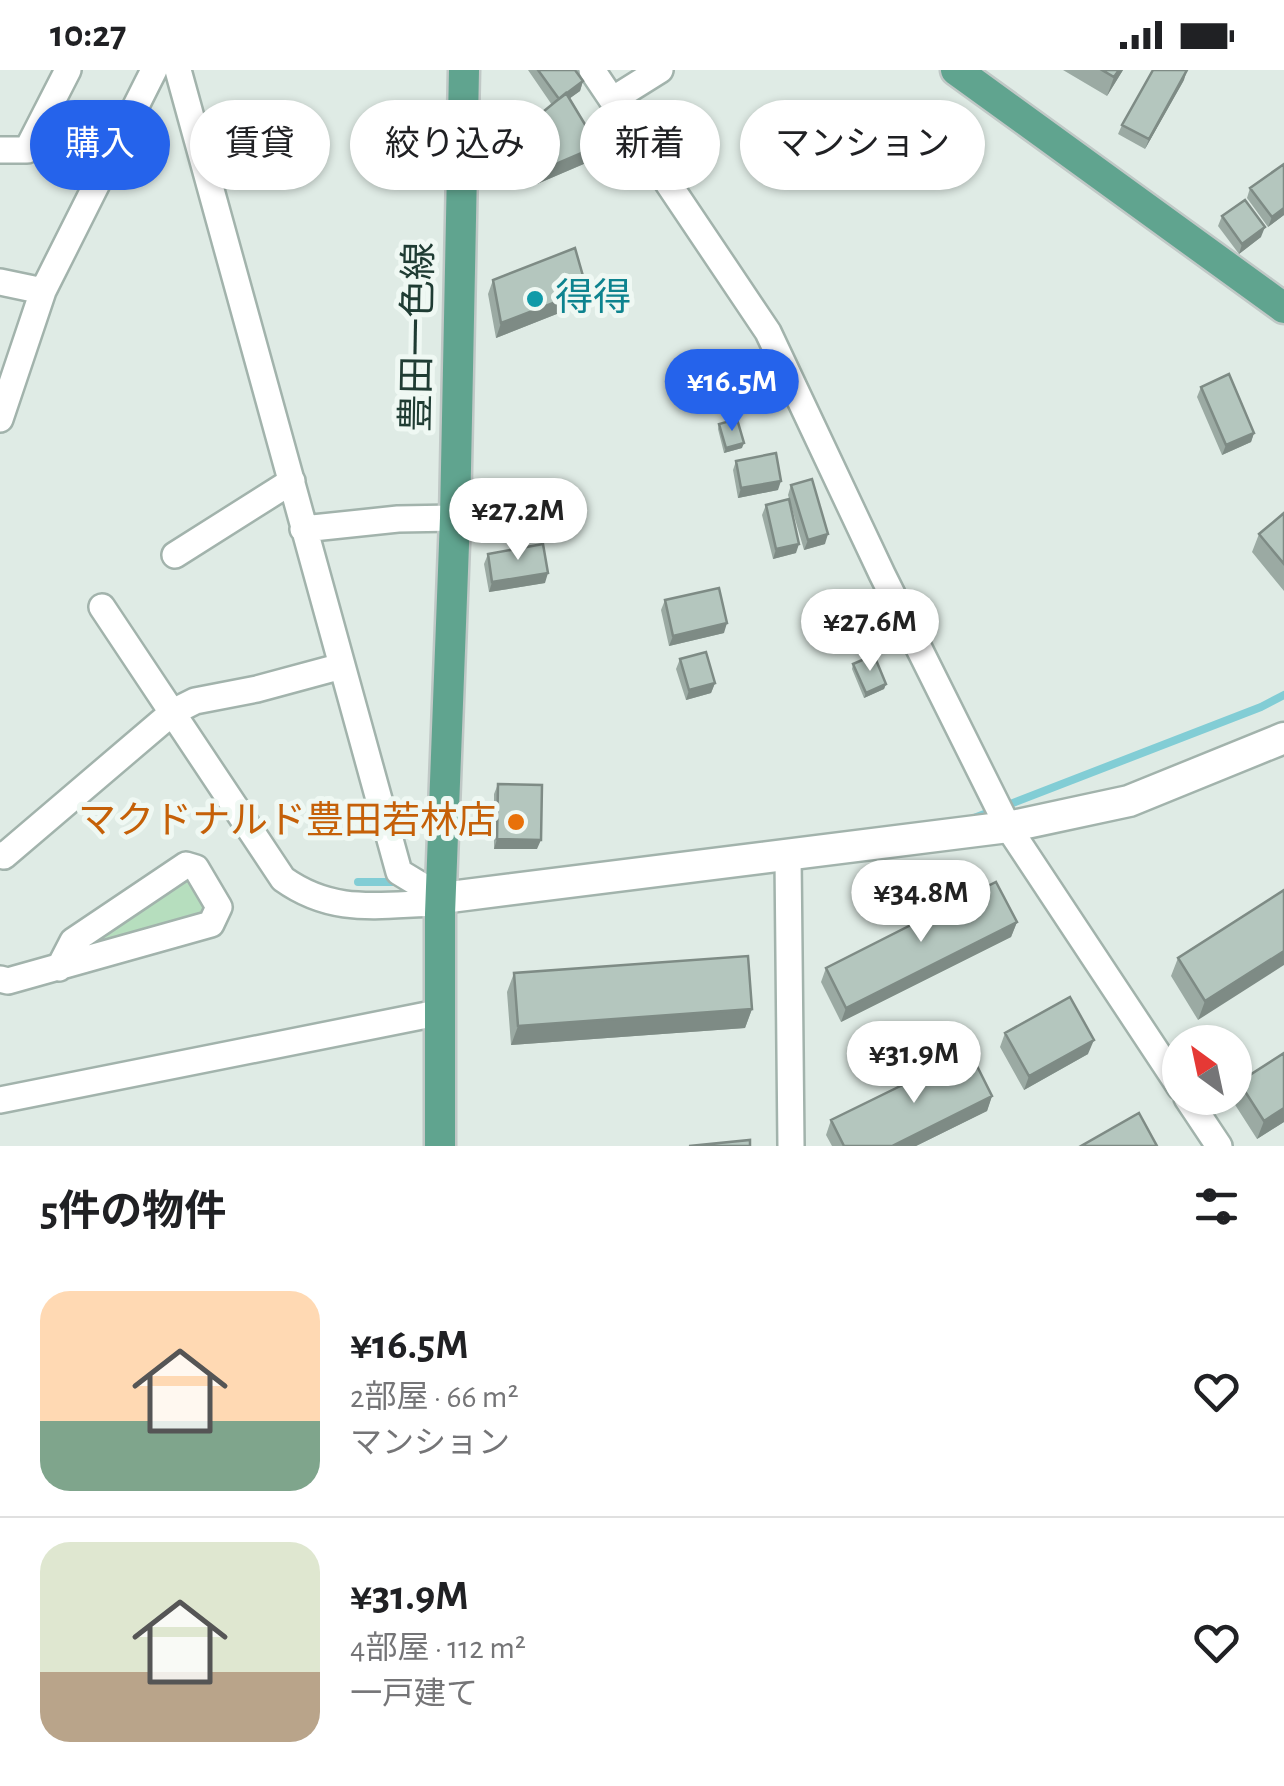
<!DOCTYPE html>
<html lang="ja">
<head>
<meta charset="utf-8">
<style>
	:root { --surface:#fff; --page:#f2f2f2; --text:#202124; --muted:#757577; --line:#e0e0e0; --accent:#2563eb }
	body { margin:0; font-family:"Alegreya Sans","Noto Sans JP",sans-serif; background:var(--page); color:var(--text); height:100vh; display:flex; flex-direction:column; font-size:38px; white-space:nowrap }
	* { box-sizing:border-box; margin:0 }
	p { font-size:32px; color:var(--muted) }
	.icon { flex:none; width:55px; height:55px; fill:none; stroke:currentColor; stroke-width:2; stroke-linecap:round; stroke-linejoin:round }
	.map { position:relative; height:1076px; overflow:hidden }
	.drawer { display:flex; flex-direction:column; background:var(--surface); flex:1 }
	.drawer>* { flex:none }
	.banner { position:absolute; left:30px; top:30px; width:1225px; height:90px; display:flex; gap:20px }
	.needle { width:65px; rotate:327deg }
	.tools { position:absolute; left:1162px; top:955px; display:grid; gap:20px }
	.tools a { display:grid; place-items:center; width:90px; height:90px; border-radius:50%; background:var(--surface); box-shadow:0 2px 8px #0004; font-size:50px }
	.price { position:absolute; translate:-50% -85px; padding:0 22px; border-radius:35px; background:#fff; color:#222; font-size:32px; line-height:65px; filter:drop-shadow(0 2px 5px #0008) }
	.price::after { content:''; position:absolute; left:50%; top:60px; width:30px; height:22px; margin-left:-15px; background:inherit; clip-path:polygon(0 0,100% 0,50% 100%) }
	.price.on { background:var(--accent); color:#fff }
	ul { padding:0; list-style:none }
	li { display:flex; align-items:center; gap:30px; height:250px; padding:0 40px }
	li+li { border-top:2px solid var(--line) }
	li span { display:grid; place-items:center; flex:none; width:280px; height:200px; border-radius:30px; color:#555 }
	li>.icon { margin-inline-start:auto }
	span .icon { width:120px; height:120px; fill:#fffc; stroke-width:1 }
	li b { font-size:42px }
	h2 { display:flex; justify-content:space-between; align-items:center; height:120px; padding:0 40px; font-size:42px }
	.pill { padding:0 35px; border-radius:45px; background:var(--surface); box-shadow:0 2px 8px #0004; font-size:35px; line-height:90px }
	.pill.on { background:var(--accent); color:#fff }
	.status { display:flex; justify-content:space-between; align-items:center; height:70px; padding:0 50px; background:var(--surface); direction:ltr }
	.status svg { height:28px; fill:currentColor }
	.map>svg:first-child { display:block }
	.green { fill:#b6debe }
	.lines { fill:none; stroke-linecap:round; stroke-linejoin:round }
	.stream { stroke:#82cdd5; stroke-width:8 }
	.minor-casing { stroke:#a2b3ac; stroke-width:30 }
	.tertiary-casing { stroke:#a2b3ac; stroke-width:35 }
	.primary-casing { stroke:#c0c8c6; stroke-width:35 }
	.minor { stroke:#fff; stroke-width:25 }
	.tertiary { stroke:#fff; stroke-width:30 }
	.primary { stroke:#60a48f; stroke-width:30 }
	.wall { fill:#9baaa3 }
	.shaded-wall { fill:#7e8b85 }
	.building { fill:#b4c6be; stroke:#7e8b85; stroke-width:2.5 }
	.culture-dot { fill:#0f9aa8; stroke:#eff8f3; stroke-width:4 }
	.food-dot { fill:#e8710a; stroke:#eff8f3; stroke-width:4 }
	.labels { text-anchor:middle; dominant-baseline:central; stroke-width:10; stroke-linejoin:round; paint-order:stroke }
	.culture-label { font-size:38px; fill:#0d838f; stroke:#eff8f3; text-anchor:start }
	.street-label { font-size:38px; fill:#1f3c33; stroke:#eff8f3 }
	.food-label { font-size:38px; fill:#c56008; stroke:#eff8f3; text-anchor:end }
</style>
</head>
<body>
<div class="status"><b>10:27</b><svg viewBox="0 0 49 12"><path d="M0 12V9h3v3zM5 12V6h3v6zM10 12V3h3v9zM15 12V0h3v12zM26 1h20v11H26zM47 4h2v5h-2z"/></svg></div>
<div class="map">
<svg width="1284" height="1076" viewBox="0 0 1284 1076">
	<rect width="100%" height="100%" fill="#dfebe5"/>
	<path class="green" d="M 185,807 L 199,813 L 208,831 L 199,848 L 93,879 L 91,873 Z"/>
	<g class="lines">
		<path class="stream" d="M 974,748 L 1261,637 L 1284,625
			M 358,812 L 399,812"/>
		<g class="minor-casing">
			<path id="minor" d="M 178,0 L 399,802 L 442,828
				M 592,0 L 768,262 L 882,504 L 1008,757 L 1180,1017
				M 612,30 L 660,0
				M 0,80 L 27,80 L 68,0
				M 0,212 L 43,221
				M 0,349 L 43,221 L 154,0
				M 303,459 L 398,449 L 455,448
				M 175,485 L 292,411
				M 102,537 L 283,809 C 335,846 381,834 441,833
				M 0,785 L 4,786 L 173,642 L 195,631 L 257,619 L 342,596
				M 788,787 L 791,1076
				M 0,909 L 8,911 L 211,854 L 219,837 L 196,798 L 186,795 L 73,871 L 59,898
				M 1187,1028 L 1219,1076
				M 0,1030 L 442,942"/>
		</g>
		<g class="tertiary-casing">
			<path id="tertiary" d="M 442,828 L 1008,757 L 1129,731 L 1284,668"/>
		</g>
		<g class="primary-casing">
			<path id="primary" d="M 956,0 L 1284,238
				M 440,1076 L 440,844 L 455,448 L 464,0"/>
		</g>
		<use href="#minor" class="minor"/>
		<use href="#tertiary" class="tertiary"/>
		<use href="#primary" class="primary"/>
	</g>
	<path class="wall" d="M 528,0 L 575,0 L 583,11 L 580,21 L 570,28 L 598,76 L 593,90 L 537,114 L 515,75 L 521,60 L 552,35 Z
		M 1063,0 L 1123,0 L 1107,26 Z
		M 1184,10 L 1145,79 L 1118,64 L 1122,55 Z
		M 1250,118 L 1284,145 L 1268,157 L 1247,128 Z
		M 1222,146 L 1261,167 L 1239,184 L 1218,156 Z
		M 493,210 L 582,234 L 496,268 L 488,224 Z
		M 1201,317 L 1254,363 L 1251,372 L 1222,385 L 1197,327 Z
		M 719,354 L 742,378 L 724,383 L 718,359 Z
		M 736,391 L 778,420 L 738,428 L 733,400 Z
		M 791,415 L 825,474 L 804,480 L 788,425 Z
		M 493,426 L 537,464 L 496,472 L 489,436 Z
		M 766,435 L 796,483 L 773,489 L 762,445 Z
		M 1284,443 L 1284,521 L 1252,482 L 1259,464 Z
		M 488,484 L 545,513 L 489,522 L 484,494 Z
		M 665,530 L 724,563 L 669,576 L 661,540 Z
		M 865,555 L 894,574 L 873,583 L 863,560 Z
		M 680,589 L 715,613 L 711,623 L 686,630 L 676,599 Z
		M 853,594 L 886,614 L 884,619 L 864,628 L 852,599 Z
		M 498,714 L 537,779 L 494,779 L 494,724 Z
		M 1284,820 L 1198,950 L 1171,906 L 1178,888 Z
		M 1017,852 L 1011,867 L 841,952 L 821,912 L 826,898 Z
		M 514,903 L 752,939 L 745,958 L 511,975 L 507,922 Z
		M 1005,963 L 1088,984 L 1024,1020 L 1000,977 Z
		M 1284,983 L 1284,1052 L 1257,1069 L 1232,1030 L 1235,1028 L 1239,1012 Z
		M 992,1026 L 987,1041 L 916,1076 L 832,1076 L 826,1065 L 831,1050 Z"/>
	<path class="shaded-wall" d="M 1119,0 L 1123,0 L 1107,26 L 1114,7 Z
		M 1187,0 L 1184,10 L 1145,79 L 1149,69 Z
		M 583,11 L 580,21 L 555,39 L 559,29 Z
		M 598,76 L 593,90 L 537,114 L 542,100 Z
		M 1284,138 L 1284,145 L 1268,157 L 1272,147 Z
		M 1265,157 L 1261,167 L 1239,184 L 1242,174 Z
		M 587,220 L 582,234 L 496,268 L 501,253 Z
		M 1254,363 L 1251,372 L 1222,385 L 1226,375 Z
		M 744,373 L 742,378 L 724,383 L 726,378 Z
		M 781,411 L 778,420 L 738,428 L 741,418 Z
		M 540,454 L 537,464 L 496,472 L 500,462 Z
		M 828,464 L 825,474 L 804,480 L 808,470 Z
		M 799,474 L 796,483 L 773,489 L 776,479 Z
		M 548,503 L 545,513 L 489,522 L 492,512 Z
		M 727,553 L 724,563 L 669,576 L 673,566 Z
		M 895,569 L 894,574 L 873,583 L 875,578 Z
		M 715,613 L 711,623 L 686,630 L 689,620 Z
		M 886,614 L 884,619 L 864,628 L 866,623 Z
		M 497,769 L 541,770 L 537,779 L 494,779 Z
		M 1017,852 L 1011,867 L 841,952 L 846,938 Z
		M 1284,881 L 1284,895 L 1198,950 L 1205,931 Z
		M 752,939 L 745,958 L 511,975 L 518,956 Z
		M 1094,970 L 1088,984 L 1024,1020 L 1029,1006 Z
		M 992,1026 L 987,1041 L 916,1076 L 892,1076 Z
		M 1284,1038 L 1284,1052 L 1257,1069 L 1264,1051 Z"/>
	<path class="building" d="M 538,0 L 575,0 L 583,11 L 559,29 Z
		M 1102,0 L 1119,0 L 1114,7 Z
		M 1153,0 L 1187,0 L 1149,69 L 1122,55 Z
		M 566,23 L 598,76 L 542,100 L 521,60 Z
		M 1284,94 L 1284,138 L 1272,147 L 1250,118 Z
		M 1245,130 L 1265,157 L 1242,174 L 1222,146 Z
		M 575,178 L 587,220 L 501,253 L 493,210 Z
		M 1229,304 L 1254,363 L 1226,375 L 1201,317 Z
		M 737,349 L 744,373 L 726,378 L 719,354 Z
		M 776,383 L 781,411 L 741,418 L 736,391 Z
		M 812,409 L 828,464 L 808,470 L 791,415 Z
		M 533,418 L 540,454 L 500,462 L 493,426 Z
		M 789,429 L 799,474 L 776,479 L 766,435 Z
		M 1284,443 L 1284,494 L 1259,464 Z
		M 543,474 L 548,503 L 492,512 L 488,484 Z
		M 719,518 L 727,553 L 673,566 L 665,530 Z
		M 885,546 L 895,569 L 875,578 L 865,555 Z
		M 706,582 L 715,613 L 689,620 L 680,589 Z
		M 874,585 L 886,614 L 866,623 L 853,594 Z
		M 498,714 L 542,715 L 541,770 L 497,769 Z
		M 996,812 L 1017,852 L 846,938 L 826,898 Z
		M 1284,820 L 1284,881 L 1205,931 L 1178,888 Z
		M 748,886 L 752,939 L 518,956 L 514,903 Z
		M 1070,927 L 1094,970 L 1029,1006 L 1005,963 Z
		M 970,982 L 992,1026 L 892,1076 L 844,1076 L 831,1050 Z
		M 1284,983 L 1284,1038 L 1264,1051 L 1239,1012 Z
		M 1139,1043 L 1157,1076 L 1081,1076 Z
		M 750,1070 L 750,1076 L 689,1076 Z"/>
	<circle class="culture-dot" cx="535" cy="229" r="10"/>
	<circle class="food-dot" cx="516" cy="752" r="10"/>
	<g class="labels">
		<g class="culture-label">
			<text x="555" y="229">得得</text>
		</g>
		<g class="street-label">
			<text transform="translate(419 267) rotate(-89)">豊田一色線</text>
		</g>
		<g class="food-label">
			<text x="496" y="752">マクドナルド豊田若林店</text>
		</g>
	</g>
</svg>
<div class="tools">
<a><svg class="needle" viewBox="-14 -14 28 28"><path d="M0-13l5 13h-10z" fill="#e53935"/><path d="M0 13l5-13h-10z" fill="#757577"/></svg></a>
</div>
<b class="price on" style="left:732px;top:364px">¥16.5M</b>
<b class="price" style="left:518px;top:493px">¥27.2M</b>
<b class="price" style="left:870px;top:604px">¥27.6M</b>
<b class="price" style="left:921px;top:875px">¥34.8M</b>
<b class="price" style="left:914px;top:1036px">¥31.9M</b>
<div class="banner">
<a class="pill on">購入</a>
<a class="pill">賃貸</a>
<a class="pill">絞り込み</a>
<a class="pill">新着</a>
<a class="pill">マンション</a>
</div>
</div>
<section class="drawer">
<h2>5件の物件<svg class="icon" aria-label="filters" viewBox="0 0 24 24"><path d="M4 7h16M4 17h16"/><circle cx="9" cy="7" r="2"/><circle cx="15" cy="17" r="2"/></svg></h2>
<ul>
<li><span style="background:linear-gradient(#ffd9b3 65%,#7fa58c 0)"><svg class="icon" aria-label="home" viewBox="0 0 24 24"><path d="M3 11l9-7 9 7M6 9v11h12V9"/></svg></span><div><b>¥16.5M</b><p>2部屋 · 66 m²</p><p>マンション</p></div><svg class="icon" aria-label="heart" viewBox="0 0 24 24"><path d="M12 20l-8-8c-3-5 5-10 8-4 3-6 11-1 8 4z"/></svg></li>
<li><span style="background:linear-gradient(#dfe7d0 65%,#b9a48a 0)"><svg class="icon" aria-label="home" viewBox="0 0 24 24"><path d="M3 11l9-7 9 7M6 9v11h12V9"/></svg></span><div><b>¥31.9M</b><p>4部屋 · 112 m²</p><p>一戸建て</p></div><svg class="icon" aria-label="heart" viewBox="0 0 24 24"><path d="M12 20l-8-8c-3-5 5-10 8-4 3-6 11-1 8 4z"/></svg></li>
</ul>
</section>
</body>
</html>
